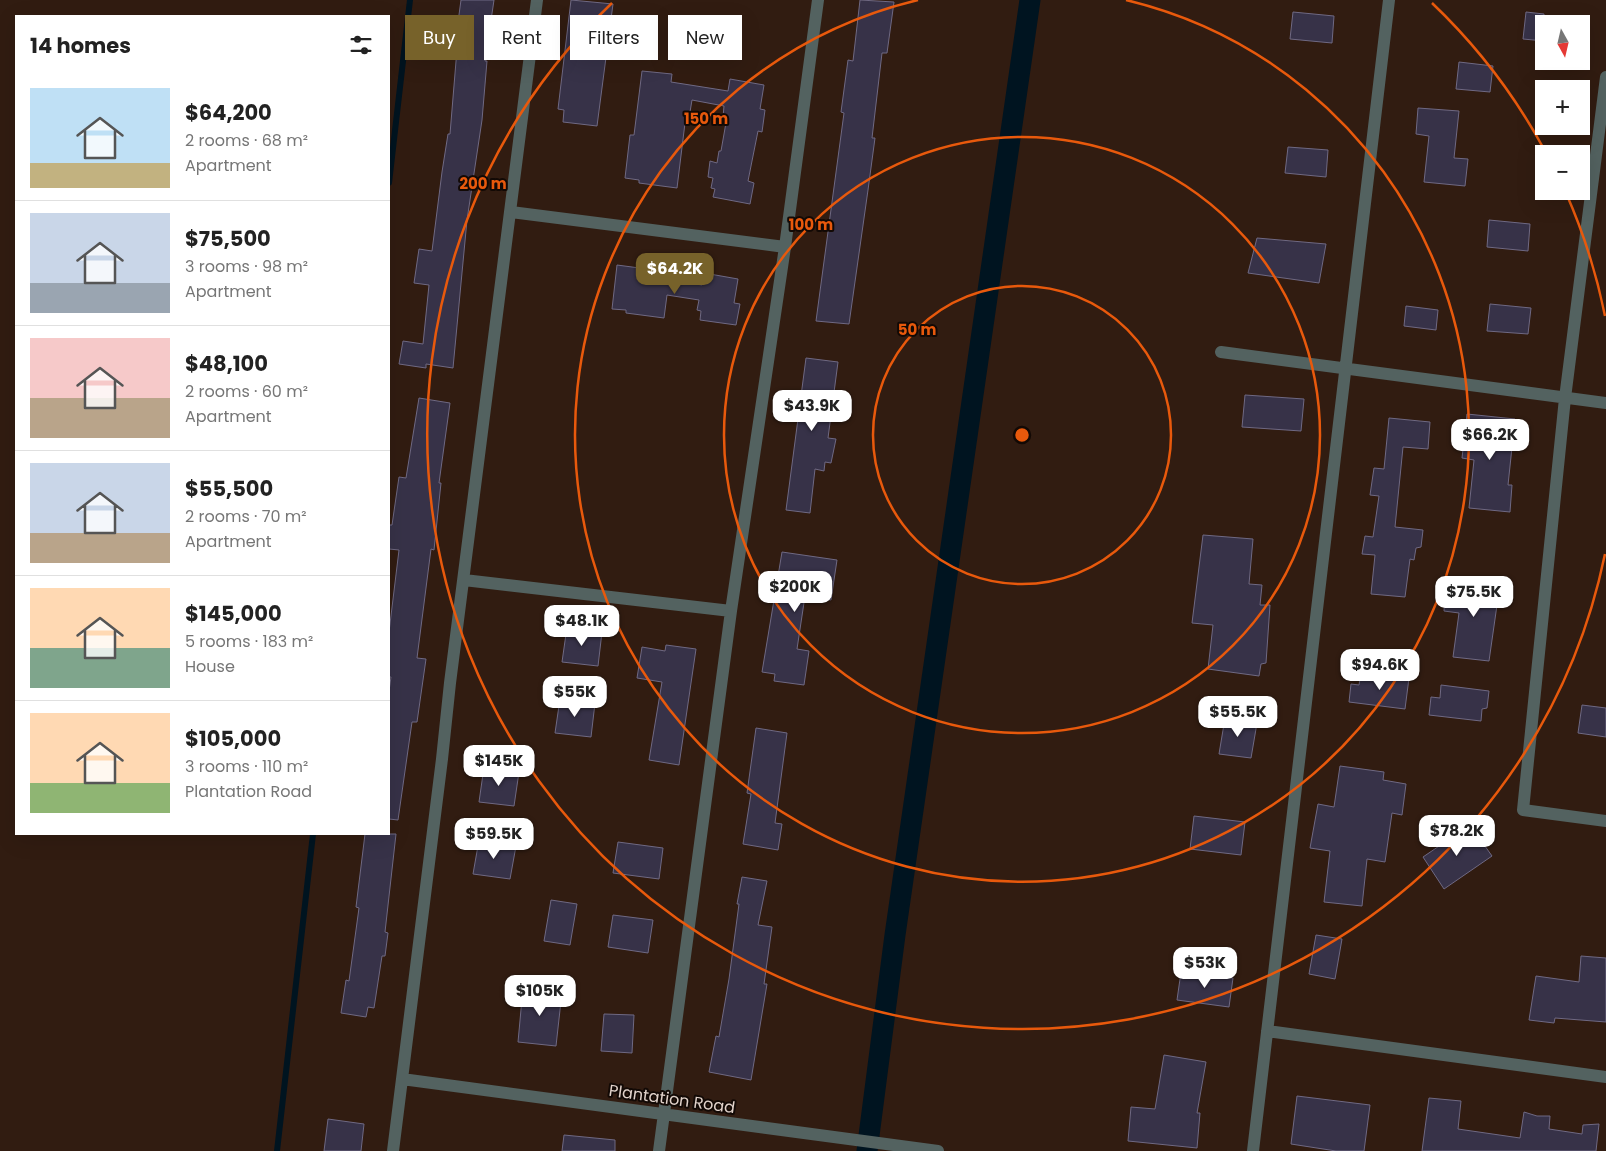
<!DOCTYPE html>
<html lang="en">
<head>
<meta charset="utf-8">
<style>
	:root { --surface:#fff; --page:#f6f6f6; --text:#222; --muted:#767676; --line:#e0e0e0; --accent:#77622a }
	body { margin:0; font-family:Poppins,sans-serif; background:var(--page); color:var(--text); height:100vh; display:flex; flex-direction:column; font-size:19px; white-space:nowrap }
	* { box-sizing:border-box; margin:0 }
	p { font-size:16px; color:var(--muted) }
	.icon { flex:none; width:28px; height:28px; fill:none; stroke:currentColor; stroke-width:2; stroke-linecap:round; stroke-linejoin:round }
	.map { position:relative; flex:1; overflow:hidden }
	.panel { position:absolute; left:15px; top:15px; width:375px; height:820px; display:flex; flex-direction:column; background:var(--surface); border-radius:0px; box-shadow:0 5px 20px #0002 }
	.panel>* { flex:none }
	.banner { position:absolute; left:405px; top:15px; width:475px; height:45px; display:flex; gap:10px }
	.needle { width:32px; rotate:172deg }
	.tools { position:absolute; left:1535px; top:15px; display:grid; gap:10px }
	.tools a { display:grid; place-items:center; width:55px; height:55px; border-radius:0px; background:var(--surface); box-shadow:0 5px 20px #0002; font-size:25px }
	.price { position:absolute; translate:-50% -42px; padding:0 11px; border-radius:10px; background:#fff; color:#222; font-size:16px; line-height:32px; filter:drop-shadow(0 1px 2px #0008) }
	.price::after { content:''; position:absolute; left:50%; top:30px; width:15px; height:11px; margin-left:-8px; background:inherit; clip-path:polygon(0 0,100% 0,50% 100%) }
	.price.active { background:var(--accent); color:#fff }
	ul { padding:0; list-style:none }
	li { display:flex; align-items:center; gap:15px; height:125px; padding:0 15px }
	li+li { border-top:1px solid var(--line) }
	li span { display:grid; place-items:center; flex:none; width:140px; height:100px; border-radius:0px; color:#555 }
	li>.icon { margin-inline-start:auto }
	span .icon { width:60px; height:60px; fill:#fffc; stroke-width:1 }
	li b { font-size:21px }
	h2 { display:flex; justify-content:space-between; align-items:center; height:60px; padding:0 15px; font-size:21px }
	.chip { padding:0 18px; border-radius:0px; background:var(--surface); box-shadow:0 5px 20px #0002; font-size:18px; line-height:45px }
	.chip.active { background:var(--accent); color:#fff }
	.map>svg:first-child { display:block }
	.lines { fill:none; stroke-linecap:round; stroke-linejoin:round }
	.stream { stroke:#001420; stroke-width:6 }
	.canal { stroke:#001420; stroke-width:21 }
	.building { fill:#373248; stroke:#6f6983 }
	.minor { stroke:#536260; stroke-width:12 }
	.ring { fill:none; stroke:#e8590c; stroke-width:2.5 }
	.labels { text-anchor:middle; dominant-baseline:central; stroke-width:4; stroke-linejoin:round; paint-order:stroke }
	.street-label { font-size:16px; fill:#e1d2ca; stroke:#120905 }
	.centre { fill:#e8590c; stroke:#120905; stroke-width:2.5 }
	.ring-label { font-size:15px; text-anchor:middle; font-weight:bold; fill:#e8590c; stroke:#120905; stroke-width:4; stroke-linejoin:round; paint-order:stroke }
</style>
</head>
<body>
<div class="map">
<svg width="1606" height="1151" viewBox="0 0 1606 1151">
	<rect width="100%" height="100%" fill="#311c11"/>
	<g class="lines">
		<path class="stream" d="M 389,183 L 410,0
			M 277,1151 L 313,834"/>
		<path class="canal" d="M 867,1151 L 895,935 L 1030,0"/>
	</g>
	<path class="building" d="M 461,0 L 494,0 L 485,61 L 487,61 L 482,120 L 467,220 L 453,368 L 426,364 L 426,368 L 399,364 L 403,341 L 423,344 L 429,285 L 414,283 L 419,249 L 432,251 L 442,172 L 448,134 L 450,134 L 458,37 L 456,37 Z
		M 571,0 L 613,4 L 597,126 L 563,122 L 564,110 L 558,109 Z
		M 860,0 L 894,2 L 887,53 L 882,53 L 872,138 L 875,138 L 868,190 L 849,324 L 816,321 L 844,113 L 841,112 L 848,60 L 853,61 Z
		M 1293,12 L 1334,16 L 1332,43 L 1290,39 Z
		M 1526,12 L 1544,14 L 1544,41 L 1523,39 Z
		M 1459,62 L 1493,66 L 1490,92 L 1456,89 Z
		M 642,71 L 672,74 L 671,82 L 728,91 L 730,79 L 764,85 L 760,109 L 765,110 L 762,132 L 758,131 L 748,181 L 754,183 L 750,204 L 713,197 L 715,189 L 711,188 L 713,178 L 708,177 L 710,161 L 717,163 L 719,151 L 721,151 L 727,117 L 723,117 L 724,106 L 692,100 L 688,124 L 685,123 L 677,188 L 639,183 L 639,180 L 625,178 L 630,135 L 634,135 Z
		M 1418,108 L 1459,111 L 1454,158 L 1468,159 L 1465,186 L 1424,182 L 1429,136 L 1416,134 Z
		M 1288,147 L 1328,150 L 1326,177 L 1285,173 Z
		M 1489,220 L 1530,224 L 1528,251 L 1487,247 Z
		M 1257,238 L 1326,244 L 1319,283 L 1248,273 Z
		M 617,265 L 647,269 L 646,276 L 702,285 L 704,273 L 738,279 L 734,303 L 740,304 L 736,325 L 700,320 L 701,311 L 697,310 L 699,300 L 667,295 L 664,318 L 626,313 L 626,310 L 612,309 Z
		M 1490,304 L 1531,308 L 1528,334 L 1487,331 Z
		M 1406,306 L 1438,310 L 1436,330 L 1404,326 Z
		M 806,358 L 838,362 L 828,438 L 836,439 L 831,463 L 825,462 L 824,471 L 815,469 L 810,513 L 786,510 Z
		M 1245,395 L 1304,399 L 1301,431 L 1242,427 Z
		M 419,398 L 450,403 L 439,483 L 441,483 L 434,550 L 431,549 L 417,658 L 426,659 L 417,722 L 412,722 L 398,820 L 389,819 L 389,691 L 391,677 L 389,677 L 389,632 L 399,550 L 389,549 L 389,525 L 392,525 L 399,477 L 406,478 Z
		M 1467,414 L 1515,419 L 1508,485 L 1512,485 L 1510,512 L 1469,508 L 1474,460 L 1462,458 Z
		M 1389,418 L 1430,422 L 1428,449 L 1403,447 L 1395,527 L 1423,530 L 1421,547 L 1416,548 L 1414,560 L 1410,559 L 1405,597 L 1371,594 L 1375,555 L 1362,554 L 1365,536 L 1373,537 L 1379,496 L 1370,495 L 1374,468 L 1384,469 Z
		M 1203,535 L 1253,539 L 1249,584 L 1262,585 L 1260,605 L 1270,605 L 1266,663 L 1261,664 L 1259,676 L 1208,669 L 1213,625 L 1192,623 Z
		M 782,552 L 837,560 L 831,600 L 805,596 L 797,649 L 809,651 L 804,685 L 774,681 L 775,674 L 762,672 Z
		M 1456,581 L 1504,587 L 1502,604 L 1497,605 L 1489,661 L 1453,657 L 1459,613 L 1444,611 L 1445,593 L 1454,594 Z
		M 567,627 L 602,632 L 598,666 L 562,662 Z
		M 666,645 L 696,649 L 679,765 L 649,760 L 662,682 L 637,678 L 642,647 L 665,651 Z
		M 1361,673 L 1409,678 L 1405,709 L 1349,702 L 1351,684 L 1359,685 Z
		M 1441,685 L 1489,691 L 1487,708 L 1482,709 L 1481,721 L 1429,715 L 1431,697 L 1440,698 Z
		M 560,699 L 595,703 L 591,737 L 555,733 Z
		M 1582,705 L 1606,708 L 1606,737 L 1578,733 Z
		M 1225,718 L 1257,723 L 1251,758 L 1219,754 Z
		M 756,728 L 787,733 L 775,823 L 782,824 L 778,850 L 743,844 L 751,794 L 747,793 Z
		M 1340,766 L 1384,772 L 1383,780 L 1406,784 L 1402,815 L 1392,813 L 1385,862 L 1367,859 L 1362,906 L 1324,902 L 1330,851 L 1310,848 L 1318,804 L 1334,807 Z
		M 484,767 L 519,772 L 514,806 L 479,802 Z
		M 1194,816 L 1245,822 L 1241,855 L 1190,849 Z
		M 1470,825 L 1492,856 L 1444,889 L 1423,857 Z
		M 365,834 L 396,834 L 385,932 L 388,933 L 385,956 L 382,956 L 374,1008 L 368,1007 L 366,1017 L 341,1013 L 346,980 L 349,981 L 359,908 L 356,907 Z
		M 479,840 L 516,846 L 510,879 L 473,874 Z
		M 618,842 L 663,848 L 659,879 L 613,873 Z
		M 742,877 L 767,881 L 758,925 L 772,927 L 764,984 L 767,984 L 751,1080 L 709,1072 L 716,1036 L 719,1037 L 729,979 L 739,904 L 737,904 Z
		M 551,900 L 577,904 L 570,945 L 544,941 Z
		M 613,915 L 653,920 L 648,953 L 608,947 Z
		M 1316,935 L 1342,939 L 1335,979 L 1309,974 Z
		M 1581,956 L 1606,958 L 1606,1022 L 1555,1018 L 1554,1023 L 1529,1020 L 1536,976 L 1579,982 Z
		M 1181,972 L 1233,978 L 1229,1007 L 1177,1000 Z
		M 523,988 L 562,992 L 556,1046 L 518,1042 Z
		M 604,1014 L 634,1015 L 632,1053 L 601,1051 Z
		M 1164,1055 L 1206,1062 L 1197,1113 L 1200,1113 L 1197,1148 L 1128,1141 L 1131,1107 L 1155,1109 Z
		M 1297,1096 L 1370,1105 L 1364,1151 L 1336,1151 L 1291,1144 Z
		M 1429,1098 L 1461,1101 L 1458,1129 L 1520,1138 L 1524,1112 L 1537,1116 L 1550,1116 L 1549,1129 L 1582,1134 L 1583,1125 L 1599,1124 L 1596,1151 L 1422,1151 Z
		M 328,1119 L 364,1124 L 361,1151 L 324,1151 Z
		M 564,1135 L 615,1140 L 615,1151 L 562,1151 Z"/>
	<g class="lines">
		<path class="minor" d="M 1606,77 L 1565,398 L 1523,810 L 1606,821
			M 511,212 L 785,247
			M 1221,352 L 1606,403
			M 464,580 L 731,611
			M 1267,1031 L 1606,1077
			M 402,1079 L 938,1151
			M 393,1151 L 442,759 L 450,683 L 537,0
			M 659,1151 L 731,611 L 785,247 L 818,0
			M 1253,1151 L 1389,0"/>
	</g>
	<g class="ring">
		<circle cx="1022" cy="435" r="149"/>
		<circle cx="1022" cy="435" r="298"/>
		<path d="M1126 0A447 447 0 1 1 918 0"/>
		<path d="M1605 554A595 595 0 1 1 612 3M1432 3A595 595 0 0 1 1545 151M1566 193A595 595 0 0 1 1605 316"/>
	</g>
	<g class="labels">
		<g class="street-label">
			<text transform="translate(672 1099) rotate(8)">Plantation Road</text>
		</g>
	</g>
	<circle cx="1022" cy="435" r="8" class="centre"/>
	<g class="ring-label">
		<text x="706" y="124">150 m</text>
		<text x="483" y="189">200 m</text>
		<text x="811" y="230">100 m</text>
		<text x="917" y="335">50 m</text>
	</g>
</svg>
<div class="tools">
<a><svg class="needle" viewBox="-14 -14 28 28"><path d="M0-13l5 13h-10z" fill="#e53935"/><path d="M0 13l5-13h-10z" fill="#767676"/></svg></a>
<a>+</a>
<a>−</a>
</div>
<b class="price active" style="left:675px;top:295px">$64.2K</b>
<b class="price" style="left:812px;top:432px">$43.9K</b>
<b class="price" style="left:1490px;top:461px">$66.2K</b>
<b class="price" style="left:795px;top:613px">$200K</b>
<b class="price" style="left:1474px;top:618px">$75.5K</b>
<b class="price" style="left:582px;top:647px">$48.1K</b>
<b class="price" style="left:1380px;top:691px">$94.6K</b>
<b class="price" style="left:575px;top:718px">$55K</b>
<b class="price" style="left:1238px;top:738px">$55.5K</b>
<b class="price" style="left:499px;top:787px">$145K</b>
<b class="price" style="left:1457px;top:857px">$78.2K</b>
<b class="price" style="left:494px;top:860px">$59.5K</b>
<b class="price" style="left:1205px;top:989px">$53K</b>
<b class="price" style="left:540px;top:1017px">$105K</b>
<div class="banner">
<a class="chip active">Buy</a>
<a class="chip">Rent</a>
<a class="chip">Filters</a>
<a class="chip">New</a>
</div>
<section class="panel">
<h2>14 homes<svg class="icon" aria-label="filters" viewBox="0 0 24 24"><path d="M4 7h16M4 17h16"/><circle cx="9" cy="7" r="2"/><circle cx="15" cy="17" r="2"/></svg></h2>
<ul>
<li><span style="background:linear-gradient(#bfe0f5 75%,#c2b280 0)"><svg class="icon" aria-label="home" viewBox="0 0 24 24"><path d="M3 11l9-7 9 7M6 9v11h12V9"/></svg></span><div><b>$64,200</b><p>2 rooms · 68 m²</p><p>Apartment</p></div></li>
<li><span style="background:linear-gradient(#c9d6e8 70%,#9aa5b1 0)"><svg class="icon" aria-label="home" viewBox="0 0 24 24"><path d="M3 11l9-7 9 7M6 9v11h12V9"/></svg></span><div><b>$75,500</b><p>3 rooms · 98 m²</p><p>Apartment</p></div></li>
<li><span style="background:linear-gradient(#f6c9c9 60%,#b9a48a 0)"><svg class="icon" aria-label="home" viewBox="0 0 24 24"><path d="M3 11l9-7 9 7M6 9v11h12V9"/></svg></span><div><b>$48,100</b><p>2 rooms · 60 m²</p><p>Apartment</p></div></li>
<li><span style="background:linear-gradient(#c9d6e8 70%,#b9a48a 0)"><svg class="icon" aria-label="home" viewBox="0 0 24 24"><path d="M3 11l9-7 9 7M6 9v11h12V9"/></svg></span><div><b>$55,500</b><p>2 rooms · 70 m²</p><p>Apartment</p></div></li>
<li><span style="background:linear-gradient(#ffd9b3 60%,#7fa58c 0)"><svg class="icon" aria-label="home" viewBox="0 0 24 24"><path d="M3 11l9-7 9 7M6 9v11h12V9"/></svg></span><div><b>$145,000</b><p>5 rooms · 183 m²</p><p>House</p></div></li>
<li><span style="background:linear-gradient(#ffd9b3 70%,#8fb573 0)"><svg class="icon" aria-label="home" viewBox="0 0 24 24"><path d="M3 11l9-7 9 7M6 9v11h12V9"/></svg></span><div><b>$105,000</b><p>3 rooms · 110 m²</p><p>Plantation Road</p></div></li>
</ul>
</section>
</div>
</body>
</html>
